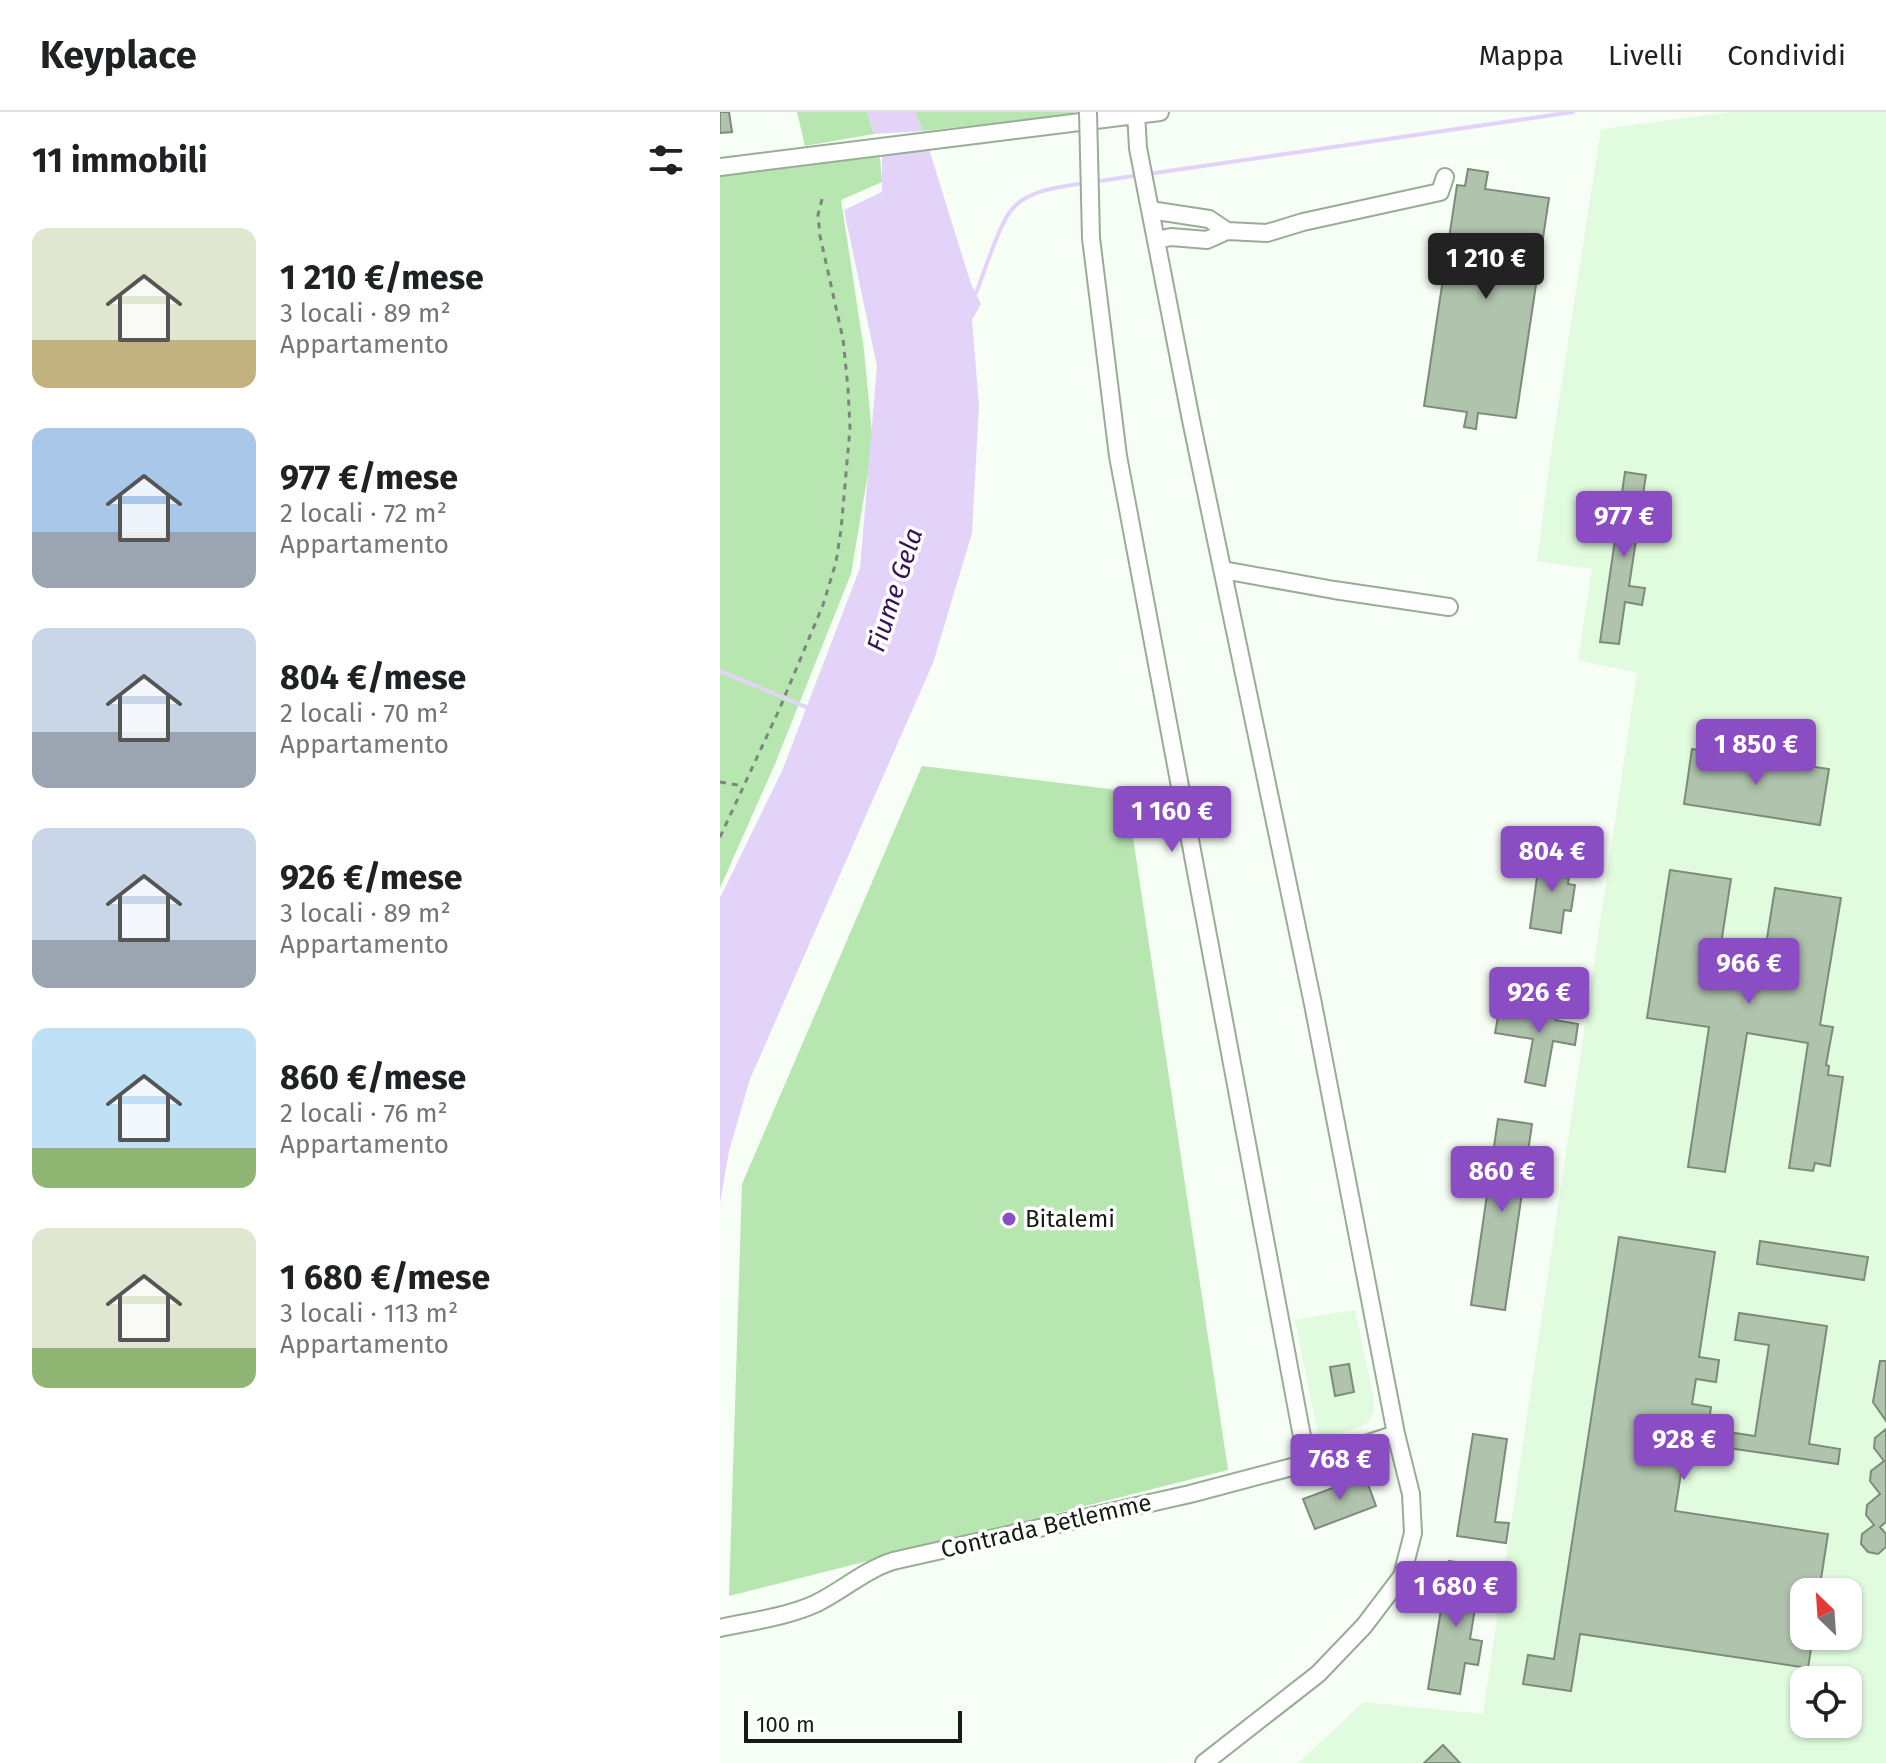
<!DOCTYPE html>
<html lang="it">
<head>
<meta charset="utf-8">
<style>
	:root { --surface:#fff; --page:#f6f6f6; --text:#202124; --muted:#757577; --line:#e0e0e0; --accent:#8a4dc3 }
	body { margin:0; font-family:"Fira Sans",sans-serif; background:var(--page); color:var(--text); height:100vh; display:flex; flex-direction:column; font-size:30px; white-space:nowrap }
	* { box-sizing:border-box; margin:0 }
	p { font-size:26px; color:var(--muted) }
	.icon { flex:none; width:44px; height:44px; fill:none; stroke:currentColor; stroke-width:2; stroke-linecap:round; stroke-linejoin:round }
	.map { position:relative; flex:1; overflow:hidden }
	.drawer { display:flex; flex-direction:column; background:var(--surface); width:720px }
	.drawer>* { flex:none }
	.needle { width:52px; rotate:335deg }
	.buttons { position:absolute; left:1070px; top:1466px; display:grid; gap:16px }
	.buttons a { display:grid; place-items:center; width:72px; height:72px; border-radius:16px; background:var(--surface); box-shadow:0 2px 6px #0004; font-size:40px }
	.scale { position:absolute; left:24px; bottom:20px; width:218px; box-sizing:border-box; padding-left:8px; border:4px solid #151c14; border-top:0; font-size:22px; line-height:28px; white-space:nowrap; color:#151c14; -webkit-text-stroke:6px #fff; paint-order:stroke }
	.price { position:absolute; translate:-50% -68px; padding:0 18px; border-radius:8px; background:var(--accent); color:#fff; font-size:26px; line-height:52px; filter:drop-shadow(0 2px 4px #0008) }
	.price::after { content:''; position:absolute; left:50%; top:48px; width:24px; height:18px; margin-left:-12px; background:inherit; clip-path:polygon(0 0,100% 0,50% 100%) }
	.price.selected { background:#222; color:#fff }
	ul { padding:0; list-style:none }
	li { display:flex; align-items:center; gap:24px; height:200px; padding:0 32px }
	li span { display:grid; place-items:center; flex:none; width:224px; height:160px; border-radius:16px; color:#555 }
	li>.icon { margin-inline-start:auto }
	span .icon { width:96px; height:96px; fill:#fffc; stroke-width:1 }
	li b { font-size:34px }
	h2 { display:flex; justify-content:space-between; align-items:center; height:96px; padding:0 32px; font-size:34px }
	header { display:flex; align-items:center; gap:48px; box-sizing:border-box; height:112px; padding:0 40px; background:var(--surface); border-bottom:2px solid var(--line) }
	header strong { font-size:38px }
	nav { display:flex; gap:44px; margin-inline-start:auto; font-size:28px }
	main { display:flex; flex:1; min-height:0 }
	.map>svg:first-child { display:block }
	.built { fill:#e1fbde; fill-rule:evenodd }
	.green { fill:#b7e6b1 }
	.water { fill:#e3d3f8 }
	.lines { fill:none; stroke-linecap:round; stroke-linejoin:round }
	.stream { stroke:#e3d3f8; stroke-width:4 }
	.building { fill:#b0c3ad; stroke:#7b8d79; stroke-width:2 }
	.minor-casing { stroke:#99ac96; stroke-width:20 }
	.path { stroke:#7e857d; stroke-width:3; stroke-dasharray:6 6; stroke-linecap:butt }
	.minor { stroke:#fff; stroke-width:16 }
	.minor-bridge-casing { stroke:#99ac96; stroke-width:20; stroke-linecap:butt }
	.minor-bridge { stroke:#fff; stroke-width:16 }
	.poi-dot { fill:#8a4dc3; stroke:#fff; stroke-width:3 }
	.labels { text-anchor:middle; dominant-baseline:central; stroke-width:7; stroke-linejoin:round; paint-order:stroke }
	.poi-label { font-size:24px; fill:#151c14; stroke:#fff; text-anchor:start }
	.street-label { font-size:24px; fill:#151c14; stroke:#fff }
	.water-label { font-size:26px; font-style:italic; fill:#381258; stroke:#fff }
</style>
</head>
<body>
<header>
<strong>Keyplace</strong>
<nav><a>Mappa</a><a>Livelli</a><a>Condividi</a></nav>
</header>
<main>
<section class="drawer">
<h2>11 immobili<svg class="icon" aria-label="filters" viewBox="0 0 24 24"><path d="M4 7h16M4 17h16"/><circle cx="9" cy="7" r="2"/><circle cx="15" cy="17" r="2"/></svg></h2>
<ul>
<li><span style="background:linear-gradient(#dfe7d0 70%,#c2b280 0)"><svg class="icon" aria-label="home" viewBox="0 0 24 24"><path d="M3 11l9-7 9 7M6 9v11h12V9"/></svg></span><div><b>1 210 €/mese</b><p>3 locali · 89 m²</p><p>Appartamento</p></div></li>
<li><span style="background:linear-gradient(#a9c7e8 65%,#9aa5b1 0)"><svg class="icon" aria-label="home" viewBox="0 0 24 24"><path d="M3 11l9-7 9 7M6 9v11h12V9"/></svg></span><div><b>977 €/mese</b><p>2 locali · 72 m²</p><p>Appartamento</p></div></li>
<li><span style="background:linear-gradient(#c9d6e8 65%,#9aa5b1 0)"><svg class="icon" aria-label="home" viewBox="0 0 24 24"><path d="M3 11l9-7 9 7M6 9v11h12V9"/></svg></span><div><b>804 €/mese</b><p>2 locali · 70 m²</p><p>Appartamento</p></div></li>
<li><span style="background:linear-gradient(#c9d6e8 70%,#9aa5b1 0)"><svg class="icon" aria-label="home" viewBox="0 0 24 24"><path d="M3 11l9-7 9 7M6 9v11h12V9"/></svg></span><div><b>926 €/mese</b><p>3 locali · 89 m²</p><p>Appartamento</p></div></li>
<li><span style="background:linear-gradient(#bfe0f5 75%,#8fb573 0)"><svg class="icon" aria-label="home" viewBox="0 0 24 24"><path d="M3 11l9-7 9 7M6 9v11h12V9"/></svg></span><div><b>860 €/mese</b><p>2 locali · 76 m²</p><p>Appartamento</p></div></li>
<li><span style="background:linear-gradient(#dfe7d0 75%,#8fb573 0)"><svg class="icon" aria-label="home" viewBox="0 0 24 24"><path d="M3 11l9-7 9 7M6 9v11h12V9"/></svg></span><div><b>1 680 €/mese</b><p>3 locali · 113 m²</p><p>Appartamento</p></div></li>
</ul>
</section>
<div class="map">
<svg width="1166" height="1651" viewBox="0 0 1166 1651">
	<rect width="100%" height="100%" fill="#f6fef5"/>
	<path class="built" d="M 1012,0 L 1166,0 L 1166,1651 L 578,1651 L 644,1590 L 763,1602 L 917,561 L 858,548 L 872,457 L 817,449 L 830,347 L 881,17 ZM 1084,1480 L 1128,1480 L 1128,1524 L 1084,1524 ZM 1084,1568 L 1128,1568 L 1128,1612 L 1084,1612 Z
		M 635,1198 L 653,1282 L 654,1299 L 649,1309 L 642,1315 L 599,1328 L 575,1208 Z"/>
	<path class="green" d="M 77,0 L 147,0 L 154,22 L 85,34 Z
		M 195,0 L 353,0 L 353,3 L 203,19 Z
		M 160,45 L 162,70 L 121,88 L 144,238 L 153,332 L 131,462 L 55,652 L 0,776 L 0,62 Z
		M 202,654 L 406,679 L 508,1358 L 9,1484 L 22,1072 Z"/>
	<path class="water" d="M 147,0 L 195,0 L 203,19 L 154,22 Z
		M 208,34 L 251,172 L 261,192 L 252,208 L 259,294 L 252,421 L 213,551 L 30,967 L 9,1039 L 0,1091 L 0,786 L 62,659 L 140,456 L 157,254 L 124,98 L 162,80 L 162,42 Z"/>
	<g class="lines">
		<path class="stream" d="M 428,62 L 853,0
			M 373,70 L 420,63
			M 256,181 C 264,162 280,108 294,95 C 311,77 341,75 364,71
			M 0,559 L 86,595"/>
	</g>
	<path class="building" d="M 0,0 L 9,0 L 12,20 L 0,21 Z
		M 748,57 L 768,60 L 765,77 L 829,86 L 796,306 L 758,301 L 756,317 L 744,315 L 747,300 L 704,294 L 737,73 L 745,74 Z
		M 905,360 L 926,363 L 909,474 L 925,476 L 922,493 L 905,490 L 899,532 L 880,530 Z
		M 972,637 L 1109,657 L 1100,713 L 964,692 Z
		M 820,743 L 851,747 L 848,772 L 855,773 L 851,799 L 844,798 L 841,821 L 810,816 Z
		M 950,758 L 1011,767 L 1001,832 L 1045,839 L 1055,776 L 1121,786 L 1100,913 L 1113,915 L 1106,953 L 1109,954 L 1108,963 L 1123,965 L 1110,1054 L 1095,1051 L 1093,1059 L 1069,1056 L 1088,931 L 1027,921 L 1005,1060 L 968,1055 L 989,915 L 927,906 Z
		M 819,884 L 839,887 L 835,908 L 858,912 L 855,933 L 833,929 L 825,974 L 805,970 L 813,927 L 775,921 L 779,899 L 815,906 Z
		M 778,1007 L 812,1012 L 785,1198 L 751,1193 Z
		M 899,1125 L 995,1140 L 979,1245 L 999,1248 L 996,1270 L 976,1267 L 972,1292 L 991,1295 L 988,1317 L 1035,1324 L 1049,1233 L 1015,1228 L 1019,1201 L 1107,1214 L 1089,1332 L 1120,1337 L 1118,1352 L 966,1330 L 955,1399 L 1108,1422 L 1099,1480 L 1084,1480 L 1084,1524 L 1093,1524 L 1088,1556 L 860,1522 L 851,1579 L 803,1572 L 808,1543 L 834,1547 Z
		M 1040,1129 L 1148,1145 L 1144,1168 L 1037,1152 Z
		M 1160,1249 L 1166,1249 L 1166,1309 L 1153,1290 Z
		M 629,1252 L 634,1280 L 615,1284 L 610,1255 Z
		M 1166,1317 L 1166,1410 L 1160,1415 L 1166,1422 L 1166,1435 L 1158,1442 L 1148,1440 L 1141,1432 L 1142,1422 L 1154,1413 L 1146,1403 L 1147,1393 L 1160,1382 L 1150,1369 L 1151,1359 L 1164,1349 L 1154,1336 L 1155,1326 Z
		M 753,1322 L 787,1327 L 775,1410 L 789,1411 L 786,1431 L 737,1424 Z
		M 645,1364 L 656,1394 L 595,1417 L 583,1387 Z
		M 729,1449 L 762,1454 L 750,1527 L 762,1529 L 758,1553 L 745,1551 L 740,1582 L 708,1577 Z
		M 723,1633 L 740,1651 L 704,1651 Z"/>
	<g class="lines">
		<g class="minor-casing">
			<path id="minor" d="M 416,0 L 418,36 L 471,308 L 593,892 L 676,1322 L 691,1382 L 693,1421 L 682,1464 L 644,1514 L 598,1562 L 484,1651
				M 0,55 L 440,0
				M 430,98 L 489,107 L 507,119 L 487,128 L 451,125 L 436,128
				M 507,119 L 547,121 L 583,110 L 720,80 L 725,65
				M 371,126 L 398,344 L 587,1351
				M 503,458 L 614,478 L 729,495
				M 0,1516 C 32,1509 67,1505 97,1491 C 123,1478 145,1458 173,1449 L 470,1382 L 587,1351 L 676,1322"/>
		</g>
		<path class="path" d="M 0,670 L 23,674
			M 0,725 L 59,598 L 103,493 L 116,450 L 121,418 L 130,316 L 128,276 L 123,227 L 100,124 L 98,103 L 102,87"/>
		<use href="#minor" class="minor"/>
		<g class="minor-bridge-casing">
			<path id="minor-bridge" d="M 368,0 L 371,126"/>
		</g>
		<use href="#minor-bridge" class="minor-bridge"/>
	</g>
	<circle class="poi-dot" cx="289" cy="1107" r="8"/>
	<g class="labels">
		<g class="poi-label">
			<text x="305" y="1107">Bitalemi</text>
		</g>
		<g class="street-label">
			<text transform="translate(326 1414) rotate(-13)">Contrada Betlemme</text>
		</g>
		<g class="water-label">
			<text transform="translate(175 478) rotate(-72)">Fiume Gela</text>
		</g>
	</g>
</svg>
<div class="buttons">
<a><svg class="needle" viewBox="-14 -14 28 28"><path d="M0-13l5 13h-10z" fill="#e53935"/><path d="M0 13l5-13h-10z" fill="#757577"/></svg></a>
<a><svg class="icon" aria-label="locate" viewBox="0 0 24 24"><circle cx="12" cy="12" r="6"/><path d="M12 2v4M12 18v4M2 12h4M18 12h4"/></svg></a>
</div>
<div class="scale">100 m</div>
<b class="price selected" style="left:766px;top:189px">1 210 €</b>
<b class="price" style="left:904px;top:447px">977 €</b>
<b class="price" style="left:1036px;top:675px">1 850 €</b>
<b class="price" style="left:452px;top:742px">1 160 €</b>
<b class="price" style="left:832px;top:782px">804 €</b>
<b class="price" style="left:1029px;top:894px">966 €</b>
<b class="price" style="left:819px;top:923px">926 €</b>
<b class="price" style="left:782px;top:1102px">860 €</b>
<b class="price" style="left:964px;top:1370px">928 €</b>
<b class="price" style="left:620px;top:1390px">768 €</b>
<b class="price" style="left:736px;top:1517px">1 680 €</b>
</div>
</main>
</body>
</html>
